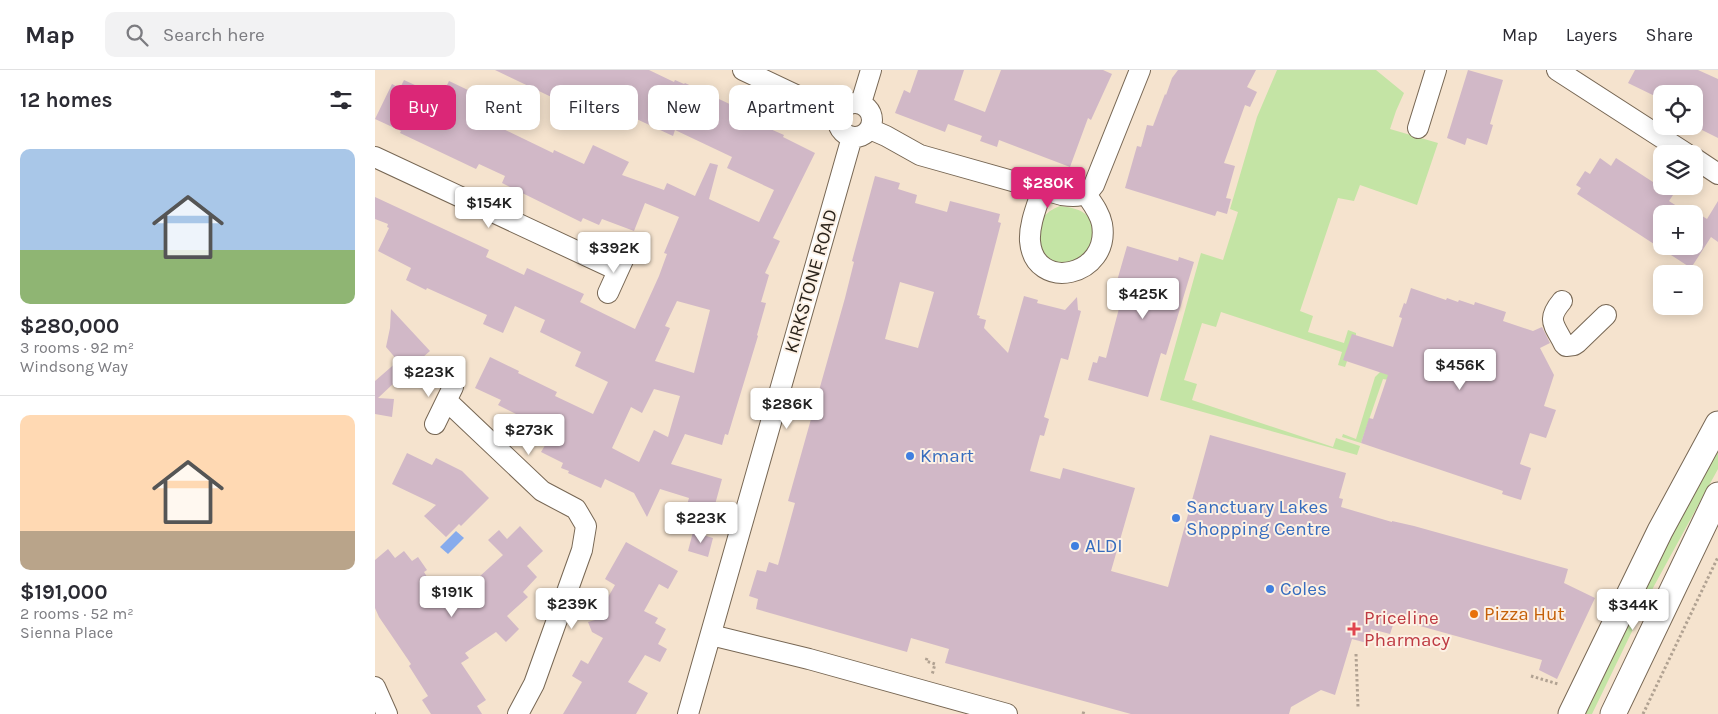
<!DOCTYPE html>
<html lang="en">
<head>
<meta charset="utf-8">
<style>
	:root { --surface:#fff; --page:#f2f2f3; --text:#2b2b33; --muted:#7c7c81; --line:#e1e1e2; --accent:#db2777 }
	body { margin:0; font-family:Karla,sans-serif; background:var(--page); color:var(--text); height:100vh; display:flex; flex-direction:column; font-size:19px; white-space:nowrap }
	* { box-sizing:border-box; margin:0 }
	p { font-size:16px; color:var(--muted) }
	.icon { flex:none; width:28px; height:28px; fill:none; stroke:currentColor; stroke-width:2; stroke-linecap:round; stroke-linejoin:round }
	.map { position:relative; flex:1; overflow:hidden }
	.drawer { display:flex; flex-direction:column; background:var(--surface); width:375px }
	.drawer>* { flex:none }
	.top-card { position:absolute; left:15px; top:15px; width:475px; height:45px; display:flex; gap:10px }
	.tools { position:absolute; left:1278px; top:15px; display:grid; gap:10px }
	.tools a { display:grid; place-items:center; width:50px; height:50px; border-radius:10px; background:var(--surface); box-shadow:0 2px 12px #0003; font-size:25px }
	.price { position:absolute; translate:-50% -42px; padding:0 11px; border-radius:5px; background:#fff; color:#222; font-size:16px; line-height:32px; filter:drop-shadow(0 1px 2px #0008) }
	.price::after { content:''; position:absolute; left:50%; top:30px; width:15px; height:11px; margin-left:-8px; background:inherit; clip-path:polygon(0 0,100% 0,50% 100%) }
	.price.current { background:var(--accent); color:#fff }
	ul { padding:0; list-style:none }
	li { display:grid; align-content:center; gap:10px; height:265px; padding:0 20px }
	li+li { border-top:1px solid var(--line) }
	li span { display:grid; place-items:center; height:155px; border-radius:10px; color:#555 }
	li>.icon { margin-inline-start:auto }
	span .icon { width:90px; height:90px; fill:#fffc; stroke-width:1 }
	li b { font-size:21px }
	h2 { display:flex; justify-content:space-between; align-items:center; height:60px; padding:0 20px; font-size:21px }
	.chip { padding:0 18px; border-radius:10px; background:var(--surface); box-shadow:0 2px 12px #0003; font-size:18px; line-height:45px }
	.chip.current { background:var(--accent); color:#fff }
	header { display:flex; align-items:center; gap:30px; box-sizing:border-box; height:70px; padding:0 25px; background:var(--surface); border-bottom:1px solid var(--line) }
	header strong { font-size:24px }
	nav { display:flex; gap:28px; margin-inline-start:auto; font-size:18px }
	.search { width:350px; height:45px; background:var(--page); display:flex; align-items:center; gap:12px; box-sizing:border-box; padding:0 18px; border-radius:10px; color:var(--muted); font-size:19px }
	main { display:flex; flex:1; min-height:0 }
	.map>svg:first-child { display:block }
	.green { fill:#c4e4a5 }
	.water { fill:#87abec }
	.building { fill:#d1b8c7; fill-rule:evenodd }
	.lines { fill:none; stroke-linecap:round; stroke-linejoin:round }
	.minor-casing { stroke:#776754; stroke-width:22 }
	.major-casing { stroke:#776754; stroke-width:27 }
	.path { stroke:#b1a292; stroke-width:3; stroke-dasharray:2.5 2.5; stroke-linecap:butt }
	.minor { stroke:#fff; stroke-width:20 }
	.major { stroke:#fff; stroke-width:25 }
	.shop-dot { fill:#3f7fe0; stroke:#fdf1e5; stroke-width:2 }
	.food-dot { fill:#e8710a; stroke:#fdf1e5; stroke-width:2 }
	.health-dot { fill:#e0444e; stroke:#fdf1e5; stroke-width:2 }
	.labels { text-anchor:middle; dominant-baseline:central; stroke-width:4; stroke-linejoin:round; paint-order:stroke }
	.street-label { font-size:19px; fill:#2b241c; stroke:#fdf1e5 }
	.shop-label { font-size:19px; fill:#366cbe; stroke:#fdf1e5; text-anchor:start }
	.food-label { font-size:19px; fill:#c56008; stroke:#fdf1e5; text-anchor:start }
	.health-label { font-size:19px; fill:#be3a42; stroke:#fdf1e5; text-anchor:start }
</style>
</head>
<body>
<header>
<strong>Map</strong>
<div class="search"><svg class="icon" aria-label="search" viewBox="0 0 24 24"><circle cx="10" cy="10" r="6"/><path d="M15 15l6 6"/></svg>Search here</div>
<nav><a>Map</a><a>Layers</a><a>Share</a></nav>
</header>
<main>
<section class="drawer">
<h2>12 homes<svg class="icon" aria-label="filters" viewBox="0 0 24 24"><path d="M4 7h16M4 17h16"/><circle cx="9" cy="7" r="2"/><circle cx="15" cy="17" r="2"/></svg></h2>
<ul>
<li><span style="background:linear-gradient(#a9c7e8 65%,#8fb573 0)"><svg class="icon" aria-label="home" viewBox="0 0 24 24"><path d="M3 11l9-7 9 7M6 9v11h12V9"/></svg></span><div><b>$280,000</b><p>3 rooms · 92 m²</p><p>Windsong Way</p></div></li>
<li><span style="background:linear-gradient(#ffd9b3 75%,#b9a48a 0)"><svg class="icon" aria-label="home" viewBox="0 0 24 24"><path d="M3 11l9-7 9 7M6 9v11h12V9"/></svg></span><div><b>$191,000</b><p>2 rooms · 52 m²</p><p>Sienna Place</p></div></li>
</ul>
</section>
<div class="map">
<svg width="1343" height="644" viewBox="0 0 1343 644">
	<rect width="100%" height="100%" fill="#f5e3ce"/>
	<path class="green" d="M 902,0 L 1001,0 L 1029,23 L 1021,41 L 1015,59 L 1063,73 L 1042,135 L 985,115 L 979,131 L 963,128 L 925,241 L 938,246 L 933,262 L 969,273 L 973,260 L 981,263 L 981,265 L 970,297 L 963,295 L 967,282 L 846,242 L 841,257 L 827,253 L 809,310 L 822,314 L 817,330 L 958,377 L 961,368 L 985,376 L 982,385 L 785,330 L 826,183 L 848,190 L 863,142 L 855,139 L 882,47 Z
		M 685,136 C 719,140 719,151 716,181 L 690,197 L 667,186 C 662,164 659,146 685,136 Z
		M 1007,300 L 1016,303 L 1014,310 L 1008,309 L 986,373 L 967,367 L 968,364 L 981,369 L 1000,307 Z
		M 1343,376 L 1343,399 L 1279,516 L 1217,644 L 1206,644 L 1266,521 Z"/>
	<path class="water" d="M 81,461 L 89,468 L 73,484 L 65,477 Z"/>
	<path class="building" d="M 120,0 L 274,0 L 299,12 L 300,10 L 309,14 L 310,13 L 395,53 L 393,58 L 409,65 L 408,67 L 440,83 L 398,168 L 405,171 L 390,203 L 394,205 L 386,232 L 391,233 L 382,265 L 383,266 L 353,365 L 350,364 L 347,375 L 310,364 L 296,394 L 347,409 L 332,464 L 306,455 L 314,428 L 285,419 L 272,447 L 259,423 L 230,409 L 226,418 L 193,403 L 194,401 L 186,398 L 188,393 L 166,382 L 172,372 L 155,364 L 156,362 L 147,358 L 151,349 L 123,335 L 126,330 L 100,318 L 115,287 L 144,301 L 143,303 L 182,322 L 180,326 L 218,344 L 233,312 L 200,296 L 206,282 L 165,262 L 170,250 L 140,236 L 128,263 L 108,254 L 112,245 L 52,218 L 51,220 L 31,210 L 36,198 L 3,181 L 14,158 L 12,157 L 13,154 L 0,149 L 0,127 L 114,180 L 111,187 L 149,205 L 152,198 L 209,224 L 205,232 L 260,259 L 284,206 L 292,184 L 289,183 L 304,147 L 270,133 L 259,161 L 227,149 L 224,155 L 208,148 L 206,152 L 127,113 L 130,106 L 104,94 L 101,99 L 25,63 L 26,61 L 0,49 L 17,14 L 25,18 L 29,10 L 66,27 L 74,11 L 95,21 L 91,31 L 131,50 L 126,58 L 178,83 L 179,80 L 209,94 L 218,75 L 254,92 L 247,105 L 289,120 L 292,113 L 320,126 L 335,93 L 343,95 L 334,129 L 384,152 L 399,120 L 352,98 L 357,87 L 300,60 L 298,66 L 225,32 L 222,37 L 195,24 L 191,34 ZM 302,231 L 335,240 L 319,303 L 280,291 L 295,258 L 290,256 ZM 279,319 L 305,326 L 293,367 L 279,360 L 264,392 L 237,378 L 256,337 L 267,343 Z
		M 543,0 L 589,0 L 579,30 L 610,42 L 626,0 L 728,0 L 737,4 L 716,50 L 713,48 L 695,97 L 624,70 L 622,77 L 605,71 L 607,66 L 573,54 L 570,62 L 520,43 L 529,20 L 535,23 Z
		M 803,0 L 881,0 L 872,17 L 882,22 L 875,37 L 870,35 L 849,93 L 860,96 L 851,128 L 856,129 L 852,144 L 842,141 L 840,146 L 750,118 L 762,76 L 766,77 L 772,55 L 778,56 L 790,24 L 791,25 L 797,8 Z
		M 1093,0 L 1128,10 L 1115,54 L 1118,55 L 1112,75 L 1092,68 L 1090,75 L 1072,68 Z
		M 1260,0 L 1323,0 L 1343,9 L 1343,68 L 1319,56 L 1319,24 L 1286,24 L 1286,29 L 1253,13 Z
		M 1225,88 L 1236,96 L 1241,88 L 1298,125 L 1294,131 L 1314,144 L 1286,144 L 1286,176 L 1319,176 L 1319,141 L 1332,149 L 1343,131 L 1343,172 L 1336,167 L 1316,198 L 1202,124 L 1206,118 L 1201,115 L 1210,101 L 1215,104 Z
		M 500,106 L 525,113 L 523,119 L 542,125 L 540,133 L 572,142 L 575,131 L 625,144 L 623,152 L 626,153 L 602,245 L 605,246 L 604,248 L 611,250 L 609,258 L 633,283 L 649,226 L 663,230 L 662,233 L 690,240 L 702,227 L 703,240 L 706,241 L 693,290 L 686,288 L 669,347 L 674,349 L 669,366 L 665,365 L 655,401 L 685,409 L 688,398 L 760,418 L 736,501 L 793,517 L 835,365 L 971,403 L 964,428 L 968,429 L 966,437 L 1017,452 L 1017,451 L 1039,456 L 1193,499 L 1189,513 L 1220,528 L 1182,609 L 1164,600 L 1167,590 L 1020,549 L 1015,564 L 996,559 L 992,573 L 977,569 L 960,625 L 946,620 L 916,637 L 914,644 L 756,644 L 570,593 L 574,579 L 536,568 L 532,582 L 381,539 L 383,529 L 374,526 L 382,500 L 391,502 L 394,492 L 403,495 L 420,433 L 413,431 L 470,228 L 479,192 L 477,191 ZM 525,212 L 559,222 L 543,278 L 510,269 Z
		M 752,176 L 803,191 L 804,187 L 819,192 L 791,285 L 786,283 L 773,327 L 713,310 L 718,292 L 722,293 L 724,286 L 731,288 L 747,227 L 738,225 Z
		M 1036,218 L 1071,230 L 1072,228 L 1083,232 L 1084,230 L 1099,235 L 1100,232 L 1131,242 L 1128,251 L 1158,261 L 1167,257 L 1175,273 L 1165,278 L 1179,305 L 1169,336 L 1181,340 L 1171,368 L 1155,363 L 1145,394 L 1156,398 L 1146,430 L 1127,424 L 1128,421 L 986,373 L 994,348 L 998,349 L 1013,305 L 968,290 L 977,264 L 1018,277 L 1027,248 L 1024,247 L 1029,233 L 1031,234 Z
		M 16,239 L 55,281 L 32,301 L 36,305 L 23,317 L 19,313 L 3,328 L 19,329 L 17,347 L 0,344 L 0,311 L 23,291 L 11,277 L 15,258 Z
		M 32,383 L 57,395 L 61,388 L 87,401 L 114,428 L 86,456 L 84,454 L 71,467 L 49,446 L 61,435 L 17,414 Z
		M 145,456 L 168,481 L 152,496 L 162,507 L 148,522 L 153,527 L 132,546 L 144,559 L 131,572 L 121,562 L 90,583 L 94,588 L 86,593 L 111,630 L 102,636 L 107,644 L 56,644 L 47,630 L 53,626 L 34,596 L 36,594 L 4,547 L 0,538 L 0,490 L 13,479 L 20,488 L 29,481 L 37,491 L 43,487 L 52,500 L 49,502 L 67,531 L 76,526 L 79,530 L 128,485 L 113,470 L 124,460 L 132,469 Z
		M 318,462 L 338,468 L 333,487 L 313,481 Z
		M 251,472 L 303,501 L 293,519 L 284,514 L 269,541 L 283,548 L 280,553 L 291,559 L 283,574 L 292,579 L 285,592 L 270,585 L 253,612 L 273,623 L 261,644 L 188,644 L 207,612 L 197,606 L 206,590 L 213,594 L 228,568 L 217,562 L 213,552 L 220,550 L 240,515 L 230,509 Z"/>
	<g class="lines">
		<g class="minor-casing">
			<path id="minor" d="M 368,0 L 463,45
				M 1182,0 L 1312,84
				M463 50a17 17 0 1 1 34 0a17 17 0 1 1-34 0Z
				M 486,33 L 496,0
				M 1043,58 L 1061,0
				M 495,59 L 511,66 L 545,85 L 687,125 C 701,127 711,127 719,115 L 765,0
				M 0,87 L 242,200
				M 1319,88 L 1343,104
				M 667,120 C 662,136 654,154 655,171 C 659,223 736,207 727,154 C 725,143 717,133 711,124
				M 233,223 L 253,179
				M 1187,231 C 1171,250 1179,254 1189,274 L 1191,276 L 1199,275 L 1202,273 L 1231,245
				M 72,331 L 167,421 L 201,439 L 211,456 L 207,480 L 159,614 L 143,644
				M 60,354 L 78,317
				M 336,565 L 434,589 L 632,644
				M 0,617 L 12,644
				M 313,644 L 477,67"/>
		</g>
		<g class="major-casing">
			<path id="major" d="M 1196,644 L 1285,461 L 1343,354
				M 1238,644 L 1343,425"/>
		</g>
		<path class="path" d="M 981,584 L 983,637
			M 552,588 L 551,591 L 560,594 L 557,605
			M 1156,606 L 1183,614
			M 708,644 L 709,641
			M 1268,644 L 1343,487"/>
		<use href="#minor" class="minor"/>
		<use href="#major" class="major"/>
	</g>
	<g class="shop-dot">
		<circle cx="535" cy="386" r="5"/>
		<circle cx="801" cy="448" r="5"/>
		<circle cx="700" cy="476" r="5"/>
		<circle cx="895" cy="519" r="5"/>
	</g>
	<circle class="food-dot" cx="1099" cy="544" r="5"/>
	<path class="health-dot" d="M976.5 551.5h5v5h5v5h-5v5h-5v-5h-5v-5h5z"/>
	<g class="labels">
		<g class="street-label">
			<text transform="translate(436 211) rotate(-74)">KIRKSTONE ROAD</text>
		</g>
		<g class="shop-label">
			<text x="545" y="386">Kmart</text>
			<text x="811" y="437">Sanctuary Lakes<tspan x="811" dy="22">Shopping Centre</tspan></text>
			<text x="710" y="476">ALDI</text>
			<text x="905" y="519">Coles</text>
		</g>
		<g class="food-label">
			<text x="1109" y="544">Pizza Hut</text>
		</g>
		<g class="health-label">
			<text x="989" y="548">Priceline<tspan x="989" dy="22">Pharmacy</tspan></text>
		</g>
	</g>
</svg>
<div class="tools">
<a><svg class="icon" aria-label="locate" viewBox="0 0 24 24"><circle cx="12" cy="12" r="6"/><path d="M12 2v4M12 18v4M2 12h4M18 12h4"/></svg></a>
<a><svg class="icon" aria-label="layers" viewBox="0 0 24 24"><path d="M12 4l9 5-9 5-9-5zM3 14l9 5 9-5"/></svg></a>
<a>+</a>
<a>−</a>
</div>
<b class="price current" style="left:673px;top:139px">$280K</b>
<b class="price" style="left:114px;top:159px">$154K</b>
<b class="price" style="left:239px;top:204px">$392K</b>
<b class="price" style="left:768px;top:250px">$425K</b>
<b class="price" style="left:1085px;top:321px">$456K</b>
<b class="price" style="left:54px;top:328px">$223K</b>
<b class="price" style="left:412px;top:360px">$286K</b>
<b class="price" style="left:154px;top:386px">$273K</b>
<b class="price" style="left:326px;top:474px">$223K</b>
<b class="price" style="left:77px;top:548px">$191K</b>
<b class="price" style="left:197px;top:560px">$239K</b>
<b class="price" style="left:1258px;top:561px">$344K</b>
<div class="top-card">
<a class="chip current">Buy</a>
<a class="chip">Rent</a>
<a class="chip">Filters</a>
<a class="chip">New</a>
<a class="chip">Apartment</a>
</div>
</div>
</main>
</body>
</html>
